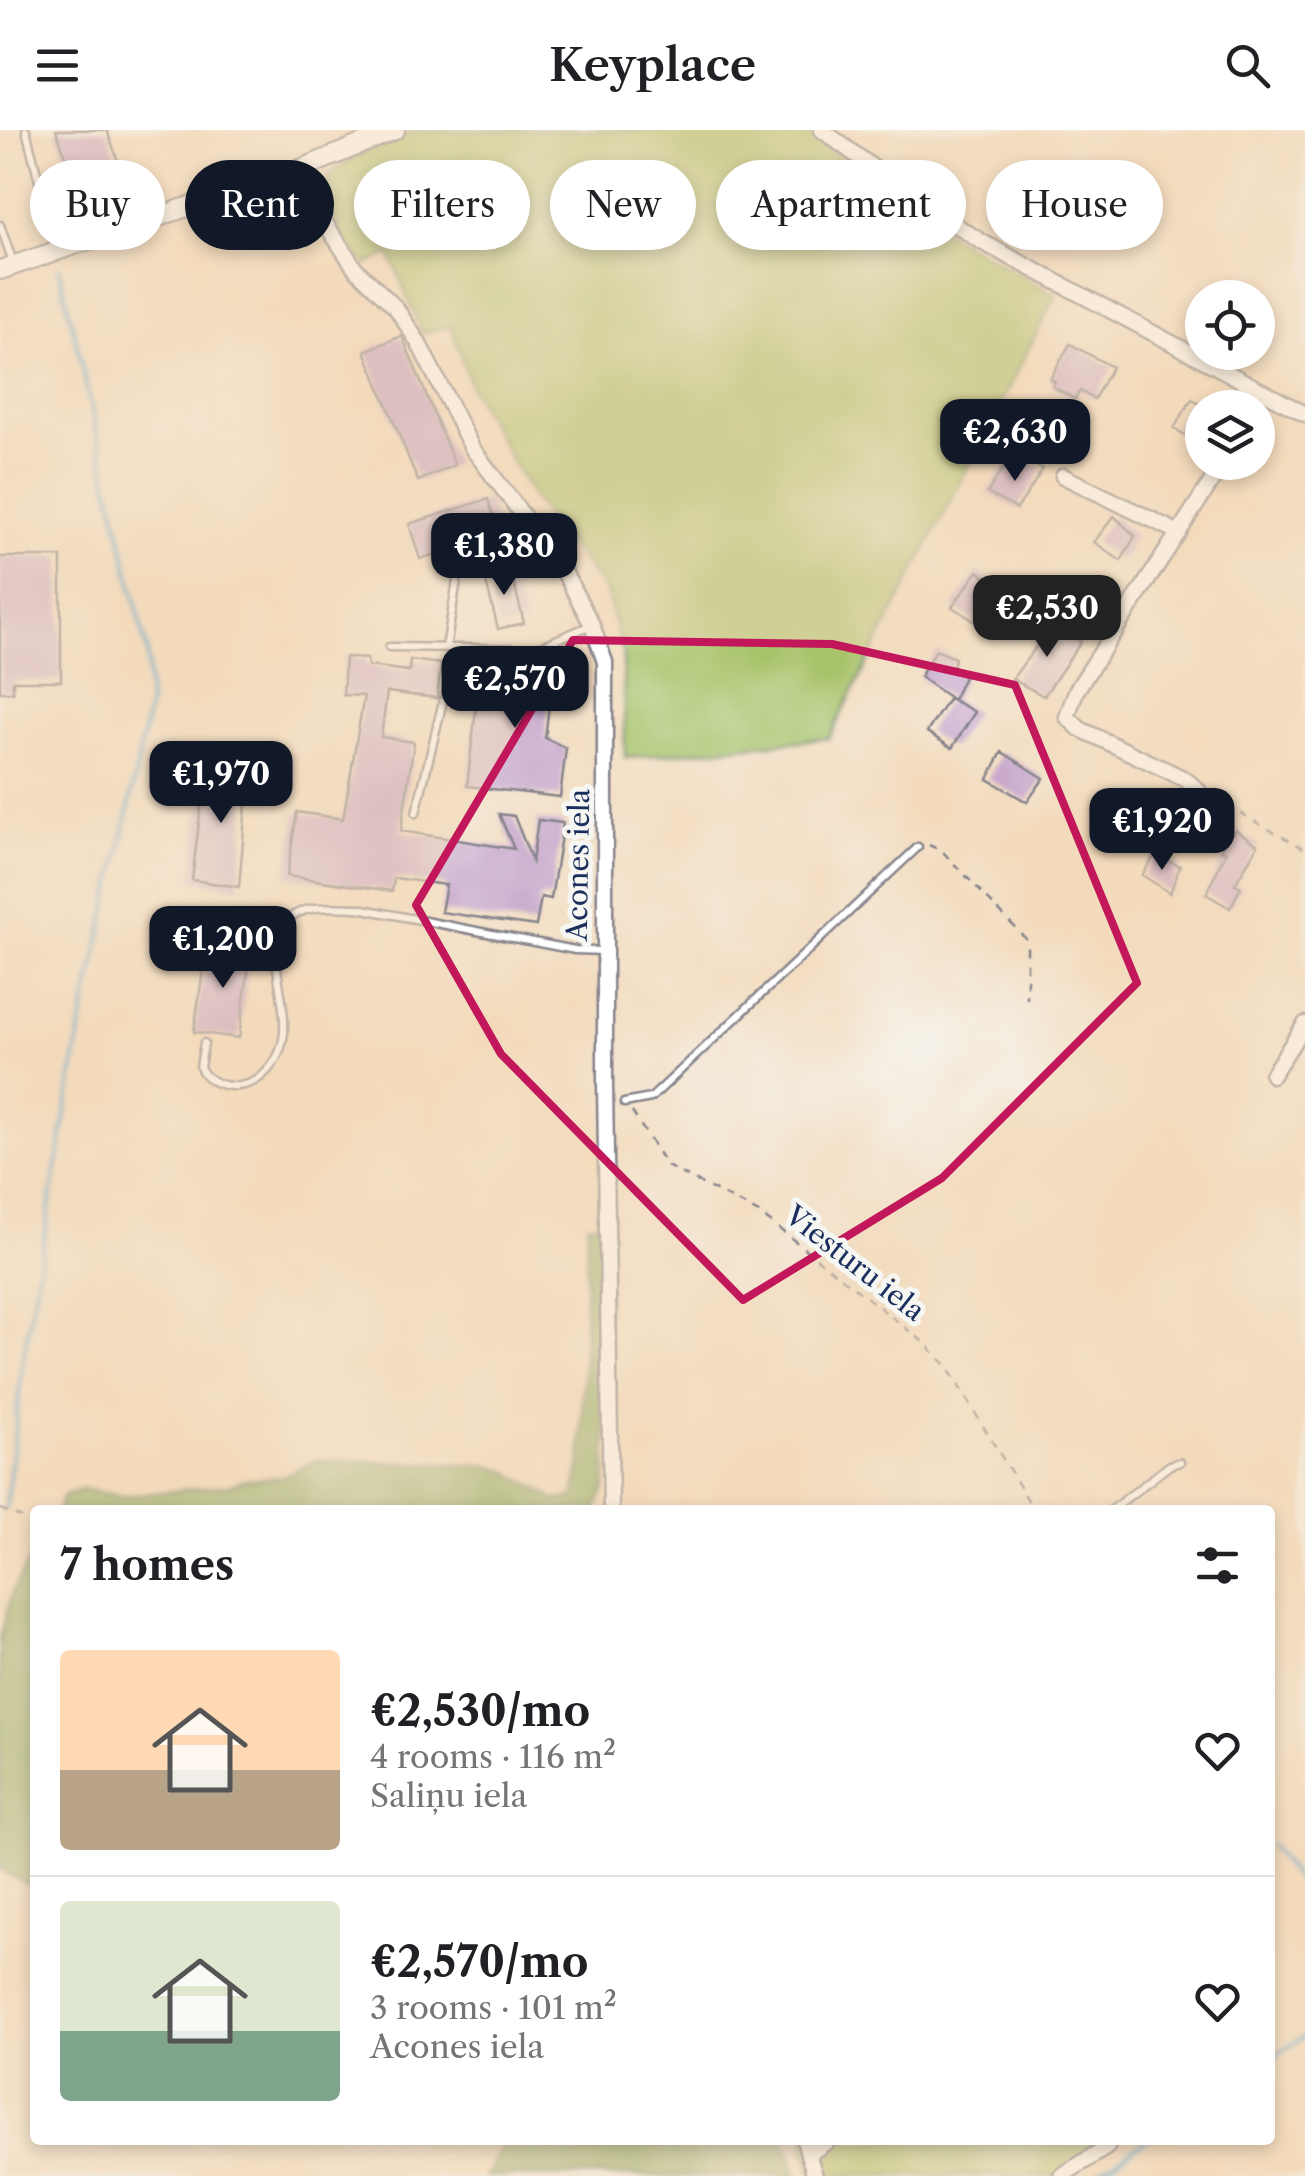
<!DOCTYPE html>
<html lang="en">
<head>
<meta charset="utf-8">
<style>
	:root { --surface:#fff; --page:#f2f2f2; --text:#202124; --muted:#757577; --line:#e0e0e0; --accent:#111827 }
	body { margin:0; font-family:"Libre Caslon Text",serif; background:var(--page); color:var(--text); height:100vh; display:flex; flex-direction:column; font-size:38px; white-space:nowrap }
	* { box-sizing:border-box; margin:0 }
	p { font-size:32px; color:var(--muted) }
	.icon { flex:none; width:55px; height:55px; fill:none; stroke:currentColor; stroke-width:2; stroke-linecap:round; stroke-linejoin:round }
	.map { position:relative; flex:1; overflow:hidden }
	.details { position:absolute; left:30px; top:1375px; width:1245px; height:640px; display:flex; flex-direction:column; background:var(--surface); border-radius:10px; box-shadow:0 5px 15px #0003 }
	.details>* { flex:none }
	.top-card { position:absolute; left:30px; top:30px; width:1245px; height:90px; display:flex; gap:20px }
	.tools { position:absolute; left:1185px; top:150px; display:grid; gap:20px }
	.tools a { display:grid; place-items:center; width:90px; height:90px; border-radius:50%; background:var(--surface); box-shadow:0 5px 15px #0003; font-size:50px }
	.price { position:absolute; translate:-50% -85px; padding:0 22px; border-radius:20px; background:var(--accent); color:#fff; font-size:32px; line-height:65px; filter:drop-shadow(0 2px 5px #0008) }
	.price::after { content:''; position:absolute; left:50%; top:60px; width:30px; height:22px; margin-left:-15px; background:inherit; clip-path:polygon(0 0,100% 0,50% 100%) }
	.price.selected { background:#222; color:#fff }
	ul { padding:0; list-style:none }
	li { display:flex; align-items:center; gap:30px; height:250px; padding:0 30px }
	li+li { border-top:2px solid var(--line) }
	li span { display:grid; place-items:center; flex:none; width:280px; height:200px; border-radius:10px; color:#555 }
	li>.icon { margin-inline-start:auto }
	span .icon { width:120px; height:120px; fill:#fffc; stroke-width:1 }
	li b { font-size:42px }
	h2 { display:flex; justify-content:space-between; align-items:center; height:120px; padding:0 30px; font-size:42px }
	.chip { padding:0 35px; border-radius:45px; background:var(--surface); box-shadow:0 5px 15px #0003; font-size:35px; line-height:90px }
	.chip.selected { background:var(--accent); color:#fff }
	header { display:flex; justify-content:space-between; align-items:center; height:130px; padding:0 30px; background:var(--surface); font-size:45px; font-weight:600 }
	.map>svg:first-child { display:block }
	.green { fill:#a7c268; stroke:#617863; stroke-width:2.5 }
	.forest { fill:#85a85c; stroke:#506c5d; stroke-width:2.5 }
	.lines { fill:none; stroke-linecap:round; stroke-linejoin:round }
	.stream { stroke:#59a6d2; stroke-width:5 }
	.building { fill:#c29ec7 }
	.lane-casing { stroke:#87848c; stroke-width:11 }
	.street-casing { stroke:#87848c; stroke-width:19 }
	.secondary-casing { stroke:#87848c; stroke-width:22 }
	.path { stroke:#87848c; stroke-width:2.5; stroke-dasharray:8 8; stroke-linecap:butt }
	.lane { stroke:#fff; stroke-width:6 }
	.street { stroke:#fff; stroke-width:14 }
	.secondary { stroke:#fff; stroke-width:18 }
	.marked { fill:none; stroke:#c2185b; stroke-width:8; stroke-linejoin:round }
	.labels { text-anchor:middle; dominant-baseline:central; stroke-width:10; stroke-linejoin:round; paint-order:stroke }
	.street-label { font-size:28px; fill:#1b2f5e; stroke:#f6f6f2 }
</style>
</head>
<body>
<header><svg class="icon" aria-label="menu" viewBox="0 0 24 24"><path d="M4 6h16M4 12h16M4 18h16"/></svg>Keyplace<svg class="icon" aria-label="search" viewBox="0 0 24 24"><circle cx="10" cy="10" r="6"/><path d="M15 15l6 6"/></svg></header>
<div class="map">
<svg width="1305" height="2046" viewBox="0 0 1305 2046">
	<rect width="100%" height="100%" fill="#f6f6f2"/>
	<filter id="ink" filterUnits="userSpaceOnUse"><feTurbulence type="fractalNoise" baseFrequency=".01" numOctaves="2"/><feDisplacementMap in="SourceGraphic" scale="20" xChannelSelector="R" yChannelSelector="G"/><feConvolveMatrix kernelMatrix="1 2 1 2 8 2 1 2 1" color-interpolation-filters="sRGB"/></filter>
	<filter id="wash" filterUnits="userSpaceOnUse"><feTurbulence type="fractalNoise" baseFrequency=".0048" numOctaves="4" result="noise"/><feDisplacementMap in="SourceGraphic" scale="40" xChannelSelector="R" yChannelSelector="G"/><feGaussianBlur stdDeviation="2.25" result="paint"/><feColorMatrix in="noise" values="0 0 0 0 0 0 0 0 0 0 0 0 0 0 0 0 0 1.4 0 .05"/><feComposite in="paint" operator="in"/></filter>
	<g filter="url(#wash)">
		<rect width="100%" height="100%" fill="#f3dabb"/>
		<path class="green" d="M 416,0 L 803,0 L 935,96 L 1056,165 L 829,608 L 625,628 L 623,525 L 606,461 L 534,370 L 472,261 L 451,196 L 422,203 L 390,124 L 367,134 C 352,125 341,106 335,89 C 330,78 324,63 327,51 C 333,30 396,11 416,0 Z
			M 802,2010 L 1102,2010 L 1107,2017 L 1061,2046 L 814,2046 Z"/>
		<path class="forest" d="M 608,1090 L 606,1356 L 596,1380 L 57,1380 L 62,1367 L 82,1359 L 123,1366 L 228,1355 L 245,1349 L 281,1347 L 317,1330 L 489,1336 L 507,1341 L 556,1370 L 574,1367 L 581,1331 L 587,1094 Z
			M 35,1418 L 35,1756 L 32,1757 L 0,1740 L 0,1509 L 12,1462 Z
			M 505,2010 L 785,2010 L 797,2046 L 485,2046 Z"/>
		<g class="lines">
			<path class="stream" d="M 6,1379 L 23,1229 L 82,890 L 124,703 L 149,574 L 147,521 L 59,138
				M 1270,1715 L 1305,1761
				M 1270,1929 L 1305,1906
				M 1092,2046 L 1147,2010"/>
		</g>
		<g id="blocks">
			<path class="building" d="M 56,0 L 107,0 L 118,31 L 73,47 Z
				M 402,206 L 455,335 L 418,351 L 365,221 Z
				M 1070,214 L 1112,237 L 1094,269 L 1080,261 L 1075,269 L 1052,256 L 1055,251 L 1050,249 Z
				M 1192,269 L 1202,276 L 1202,316 L 1174,298 Z
				M 1026,331 L 1043,339 L 1017,379 L 987,363 L 1006,334 L 1019,343 Z
				M 488,369 L 499,404 L 420,429 L 409,394 Z
				M 1114,386 L 1135,406 L 1121,431 L 1094,412 Z
				M 0,427 L 61,427 L 61,551 L 13,551 L 13,562 L 0,562 Z
				M 510,437 L 524,493 L 498,499 L 484,444 Z
				M 978,441 L 1007,466 L 987,499 L 952,477 Z
				M 1054,493 L 1081,512 L 1044,566 L 1012,549 Z
				M 936,520 L 955,528 L 953,538 L 964,547 L 953,570 L 920,547 Z
				M 345,527 L 367,529 L 368,536 L 409,541 L 410,530 L 441,534 L 437,568 L 387,562 L 381,607 L 414,612 L 401,701 L 514,719 L 499,684 L 514,686 L 532,731 L 538,690 L 563,693 L 551,769 L 541,767 L 536,796 L 441,782 L 446,755 L 394,748 L 392,761 L 287,746 L 297,682 L 343,689 L 364,566 L 343,565 Z
				M 482,528 L 554,536 L 545,608 L 566,618 L 560,667 L 467,656 Z
				M 949,568 L 975,582 L 952,618 L 927,602 Z
				M 1002,622 L 1044,648 L 1027,672 L 988,649 Z
				M 206,635 L 249,640 L 239,757 L 192,750 Z
				M 1125,666 L 1151,680 L 1137,703 L 1109,692 Z
				M 1236,700 L 1258,715 L 1235,754 L 1241,757 L 1230,778 L 1206,764 L 1226,722 L 1221,720 L 1223,713 Z
				M 1155,725 L 1180,736 L 1170,763 L 1142,745 Z
				M 207,813 L 251,819 L 239,908 L 194,902 Z"/>
		</g>
	</g>
	<g filter="url(#ink)">
		<use href="#blocks" fill-opacity="0" stroke="#87848c" stroke-width="2.5"/>
		<g class="lines">
			<g class="lane-casing">
				<path id="lane" d="M 26,0 L 56,118
					M 45,77 L 141,46
					M 0,95 L 13,132
					M 389,517 L 534,519 L 591,495
					M 446,518 L 458,444
					M 416,683 L 443,571 L 471,518
					M 204,913 L 200,937 C 205,949 218,955 231,956 C 244,957 257,952 266,942 C 310,898 257,833 284,794 C 299,773 335,777 358,778 L 575,820 L 604,821
					M 624,973 L 651,968 L 918,717
					M 1111,1380 L 1170,1335 L 1180,1332"/>
			</g>
			<g class="street-casing">
				<path id="street" d="M 822,0 L 925,76 L 982,112 L 1305,284
					M 306,37 L 325,93 L 355,138 L 396,178 L 418,212 L 472,318 L 561,436 L 592,495 L 605,532 L 605,954 L 611,1380
					M 1063,346 L 1179,403
					M 1198,660 L 1185,649 L 1080,599 L 1067,587 L 1076,561 L 1224,332
					M 1272,945 L 1305,894
					M 804,2010 L 815,2046
					M 808,2025 L 829,2010
					M 1061,2046 L 1107,2017"/>
			</g>
			<g class="secondary-casing">
				<path id="secondary" d="M 0,140 L 306,37 L 395,0"/>
			</g>
			<path class="path" d="M 1212,668 L 1305,719
				M 929,715 L 942,721 L 1027,810 L 1027,869
				M 632,982 L 667,1036 L 759,1083 L 921,1210 L 946,1235 L 1034,1380
				M 0,1379 L 35,1393"/>
			<use href="#lane" class="lane"/>
			<use href="#street" class="street"/>
			<use href="#secondary" class="secondary"/>
		</g>
	</g>
	<path d="M0 0H1305V2046H0ZM 573,510 L 832,514 L 1015,555 L 1137,853 L 942,1048 L 743,1170 L 501,924 L 416,775 Z" fill="#f3dabb" fill-opacity=".55" fill-rule="evenodd"/>
	<path class="marked" d="M 573,510 L 832,514 L 1015,555 L 1137,853 L 942,1048 L 743,1170 L 501,924 L 416,775 Z"/>
	<g class="labels">
		<g class="street-label">
			<text transform="translate(578 735) rotate(-89)">Acones iela</text>
			<text transform="translate(855 1133) rotate(38)">Viesturu iela</text>
		</g>
	</g>
</svg>
<div class="tools">
<a><svg class="icon" aria-label="locate" viewBox="0 0 24 24"><circle cx="12" cy="12" r="6"/><path d="M12 2v4M12 18v4M2 12h4M18 12h4"/></svg></a>
<a><svg class="icon" aria-label="layers" viewBox="0 0 24 24"><path d="M12 4l9 5-9 5-9-5zM3 14l9 5 9-5"/></svg></a>
</div>
<b class="price" style="left:1015px;top:354px">€2,630</b>
<b class="price" style="left:504px;top:468px">€1,380</b>
<b class="price selected" style="left:1047px;top:530px">€2,530</b>
<b class="price" style="left:515px;top:601px">€2,570</b>
<b class="price" style="left:221px;top:696px">€1,970</b>
<b class="price" style="left:1162px;top:743px">€1,920</b>
<b class="price" style="left:223px;top:861px">€1,200</b>
<div class="top-card">
<a class="chip">Buy</a>
<a class="chip selected">Rent</a>
<a class="chip">Filters</a>
<a class="chip">New</a>
<a class="chip">Apartment</a>
<a class="chip">House</a>
</div>
<section class="details">
<h2>7 homes<svg class="icon" aria-label="filters" viewBox="0 0 24 24"><path d="M4 7h16M4 17h16"/><circle cx="9" cy="7" r="2"/><circle cx="15" cy="17" r="2"/></svg></h2>
<ul>
<li><span style="background:linear-gradient(#ffd9b3 60%,#b9a48a 0)"><svg class="icon" aria-label="home" viewBox="0 0 24 24"><path d="M3 11l9-7 9 7M6 9v11h12V9"/></svg></span><div><b>€2,530/mo</b><p>4 rooms · 116 m²</p><p>Saliņu iela</p></div><svg class="icon" aria-label="heart" viewBox="0 0 24 24"><path d="M12 20l-8-8c-3-5 5-10 8-4 3-6 11-1 8 4z"/></svg></li>
<li><span style="background:linear-gradient(#dfe7d0 65%,#7fa58c 0)"><svg class="icon" aria-label="home" viewBox="0 0 24 24"><path d="M3 11l9-7 9 7M6 9v11h12V9"/></svg></span><div><b>€2,570/mo</b><p>3 rooms · 101 m²</p><p>Acones iela</p></div><svg class="icon" aria-label="heart" viewBox="0 0 24 24"><path d="M12 20l-8-8c-3-5 5-10 8-4 3-6 11-1 8 4z"/></svg></li>
</ul>
</section>
</div>
</body>
</html>
